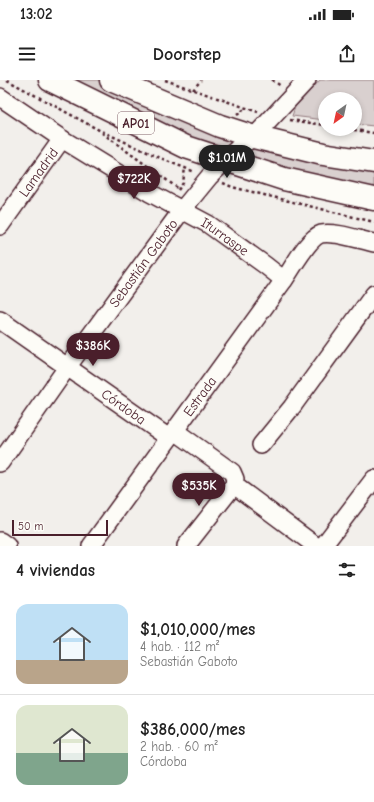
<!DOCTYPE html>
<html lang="es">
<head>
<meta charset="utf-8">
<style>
	:root { --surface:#fff; --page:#f2f2f2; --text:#222; --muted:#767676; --line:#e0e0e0; --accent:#4a1f2b }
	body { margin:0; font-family:"Comic Neue",sans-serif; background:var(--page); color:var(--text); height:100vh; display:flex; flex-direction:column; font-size:15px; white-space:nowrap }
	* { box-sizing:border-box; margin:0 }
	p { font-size:13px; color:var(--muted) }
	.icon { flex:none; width:22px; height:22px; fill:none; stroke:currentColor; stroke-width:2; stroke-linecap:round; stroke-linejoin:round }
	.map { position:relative; height:466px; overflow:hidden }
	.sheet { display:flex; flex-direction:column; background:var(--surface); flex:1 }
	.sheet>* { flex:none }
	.needle { width:26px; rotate:213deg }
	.fabs { position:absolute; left:318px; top:12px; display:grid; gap:8px }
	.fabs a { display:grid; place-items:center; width:44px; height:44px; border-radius:50%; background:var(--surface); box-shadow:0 2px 6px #0003; font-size:20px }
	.scale { position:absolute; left:12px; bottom:10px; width:96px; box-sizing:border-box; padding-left:4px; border:2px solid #4a1f2b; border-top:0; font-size:11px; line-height:14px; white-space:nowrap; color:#4a1f2b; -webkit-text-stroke:3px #fdfcf7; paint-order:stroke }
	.price { position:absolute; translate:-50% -34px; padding:0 9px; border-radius:14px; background:var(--accent); color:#fff; font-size:13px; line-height:26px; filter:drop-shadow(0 1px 2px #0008) }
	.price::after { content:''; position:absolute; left:50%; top:24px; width:12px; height:9px; margin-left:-6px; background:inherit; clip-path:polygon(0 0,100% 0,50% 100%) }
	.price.current { background:#222; color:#fff }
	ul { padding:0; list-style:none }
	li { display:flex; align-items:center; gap:12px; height:100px; padding:0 16px }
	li+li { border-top:1px solid var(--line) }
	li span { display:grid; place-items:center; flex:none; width:112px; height:80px; border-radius:12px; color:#555 }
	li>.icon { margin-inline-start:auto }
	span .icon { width:48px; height:48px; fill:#fffc; stroke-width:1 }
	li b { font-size:17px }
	h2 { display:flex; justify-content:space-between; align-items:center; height:48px; padding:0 16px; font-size:17px }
	.status { display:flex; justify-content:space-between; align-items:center; height:28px; padding:0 20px; background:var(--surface); direction:ltr }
	.status svg { height:11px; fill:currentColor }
	header { display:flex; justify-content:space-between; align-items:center; height:52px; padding:0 16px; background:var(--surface); font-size:18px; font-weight:600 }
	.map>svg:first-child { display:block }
	.green { fill:#d9d0cf; stroke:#92787d }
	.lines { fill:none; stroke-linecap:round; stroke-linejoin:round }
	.minor-casing { stroke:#4a1f2b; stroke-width:20 }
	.highway-casing { stroke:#4a1f2b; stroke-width:25 }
	.path { stroke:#4a1f2b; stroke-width:2.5; stroke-dasharray:3 3; stroke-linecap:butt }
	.minor { stroke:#fdfcf7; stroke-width:17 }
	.highway { stroke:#fdfcf7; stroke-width:22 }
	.labels { text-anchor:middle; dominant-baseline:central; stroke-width:3.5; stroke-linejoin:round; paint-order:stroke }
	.shield { fill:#fdfcf7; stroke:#806168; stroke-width:1 }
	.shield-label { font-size:13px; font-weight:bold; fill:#4a1f2b }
	.street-label { font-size:14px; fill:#4a1f2b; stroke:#fdfcf7 }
</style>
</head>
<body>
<div class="status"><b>13:02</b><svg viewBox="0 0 49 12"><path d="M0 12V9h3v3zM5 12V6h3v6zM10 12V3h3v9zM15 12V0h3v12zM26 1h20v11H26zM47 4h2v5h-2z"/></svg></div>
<header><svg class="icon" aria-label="menu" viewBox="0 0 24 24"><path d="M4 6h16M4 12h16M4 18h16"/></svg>Doorstep<svg class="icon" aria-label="share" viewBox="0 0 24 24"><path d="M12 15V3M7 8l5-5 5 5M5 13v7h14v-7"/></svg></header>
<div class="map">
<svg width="374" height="466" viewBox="0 0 374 466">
	<rect width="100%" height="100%" fill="#f2efeb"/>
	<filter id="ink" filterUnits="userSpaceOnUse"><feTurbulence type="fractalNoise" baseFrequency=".025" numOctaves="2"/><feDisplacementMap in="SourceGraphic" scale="8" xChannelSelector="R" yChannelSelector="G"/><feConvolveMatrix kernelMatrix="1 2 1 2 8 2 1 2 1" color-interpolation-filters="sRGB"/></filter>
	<g filter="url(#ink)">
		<path class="green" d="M 50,0 L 111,0 L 182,30 L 374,82 L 374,119 L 284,99 Z
			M 320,0 L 374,0 L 374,46 L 355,44 L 355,19 L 325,19 L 325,40 L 292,36 L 295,27 Z"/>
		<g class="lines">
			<g class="minor-casing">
				<g id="minor">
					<path id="s1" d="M 0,17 L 62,59 L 150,113 L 208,144 L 265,185 L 284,200"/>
					<path id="s2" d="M 0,146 L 62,59"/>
					<path id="s3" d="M 0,240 L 169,358"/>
					<path d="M 175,351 L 232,392 L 235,399 L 234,405"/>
					<path d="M 261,365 L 292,327 L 374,214"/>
					<path id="s4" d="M 0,383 L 68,286 L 182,130 L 209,97 L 240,66 L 254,57 L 307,0"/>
					<path d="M 234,405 L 316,466"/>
					<path d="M 0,461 L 7,466"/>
					<path id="s5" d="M 91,466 L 284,200 C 292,189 308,158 321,154 C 335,151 360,160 374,163"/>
					<path d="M 186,466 L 234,405"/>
					<path d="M 323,466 L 374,399"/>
				</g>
			</g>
			<g class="highway-casing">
				<path id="highway" d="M 50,0 L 186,67 L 284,99 L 374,119
					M 111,0 L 220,46 L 254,57 L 323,74 L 374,82"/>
			</g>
			<path class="path" d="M 7,0 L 97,49 L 167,81 L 195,92
				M 165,0 L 258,32
				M 272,0 L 281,6
				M 193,10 L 201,0
				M 237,35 L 246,28
				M 290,40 L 325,45
				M 348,49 L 374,53
				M 102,53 L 179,109
				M 223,103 L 232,107 L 374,142
				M 178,110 L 183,103 L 185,88"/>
			<use href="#minor" class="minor"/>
			<use href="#highway" class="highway"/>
		</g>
	</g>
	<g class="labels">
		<rect class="shield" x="118" y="32" width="36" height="22" rx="3"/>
		<g class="shield-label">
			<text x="136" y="43">AP01</text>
		</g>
		<g class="street-label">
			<text stroke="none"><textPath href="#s2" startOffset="66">Lamadrid</textPath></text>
			<text stroke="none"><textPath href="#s1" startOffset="265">Iturraspe</textPath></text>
			<text stroke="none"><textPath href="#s4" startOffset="246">Sebastián Gaboto</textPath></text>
			<text stroke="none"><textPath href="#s5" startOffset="185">Estrada</textPath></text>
			<text stroke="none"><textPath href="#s3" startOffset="151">Córdoba</textPath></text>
		</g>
	</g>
</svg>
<div class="fabs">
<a><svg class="needle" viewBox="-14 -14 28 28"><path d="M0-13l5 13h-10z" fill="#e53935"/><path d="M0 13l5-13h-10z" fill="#767676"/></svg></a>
</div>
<div class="scale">50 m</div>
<b class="price current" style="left:227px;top:99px">$1.01M</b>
<b class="price" style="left:134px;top:120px">$722K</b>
<b class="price" style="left:93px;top:287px">$386K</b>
<b class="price" style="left:199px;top:427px">$535K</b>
</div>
<section class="sheet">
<h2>4 viviendas<svg class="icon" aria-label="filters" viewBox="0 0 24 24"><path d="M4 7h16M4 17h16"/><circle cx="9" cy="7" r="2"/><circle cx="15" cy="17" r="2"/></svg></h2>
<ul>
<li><span style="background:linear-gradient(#bfe0f5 70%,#b9a48a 0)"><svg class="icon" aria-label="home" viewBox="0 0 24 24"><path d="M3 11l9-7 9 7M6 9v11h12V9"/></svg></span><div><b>$1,010,000/mes</b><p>4 hab. · 112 m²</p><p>Sebastián Gaboto</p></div></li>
<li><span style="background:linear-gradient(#dfe7d0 60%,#7fa58c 0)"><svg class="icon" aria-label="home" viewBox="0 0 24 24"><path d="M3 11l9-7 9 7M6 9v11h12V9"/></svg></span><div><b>$386,000/mes</b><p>2 hab. · 60 m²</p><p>Córdoba</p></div></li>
</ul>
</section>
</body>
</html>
